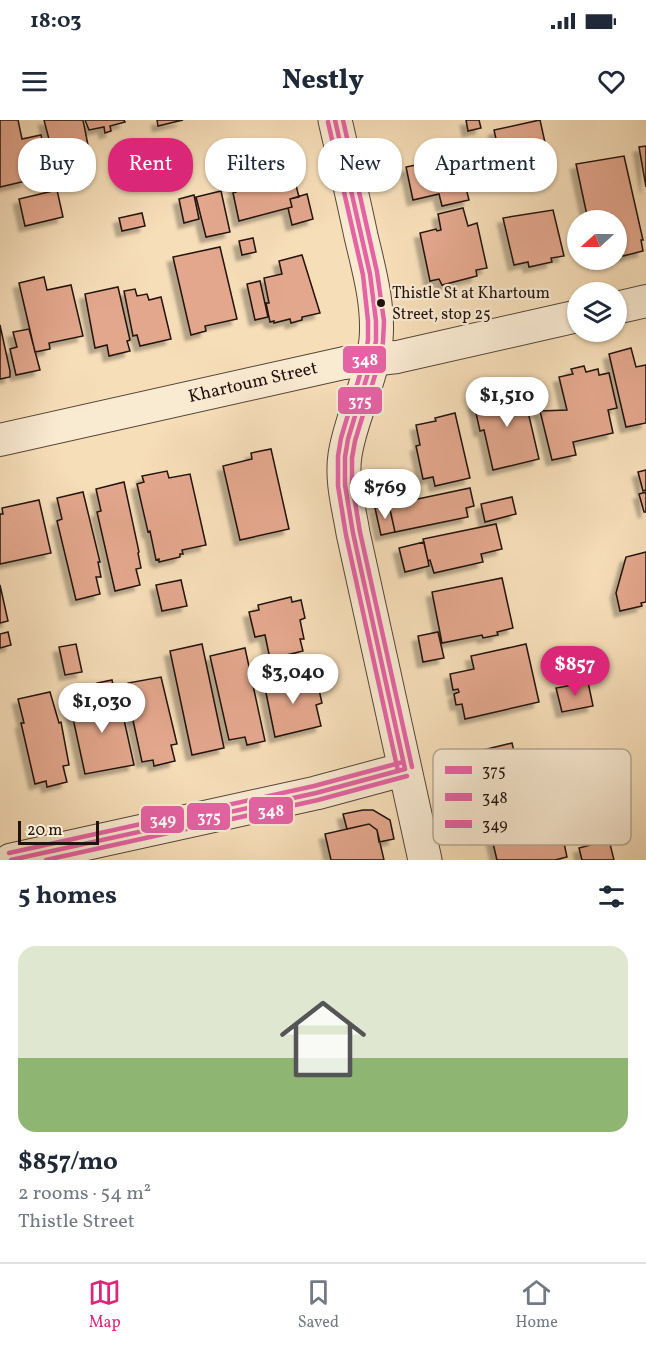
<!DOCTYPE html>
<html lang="en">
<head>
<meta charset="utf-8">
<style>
	:root { --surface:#fff; --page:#f6f6f7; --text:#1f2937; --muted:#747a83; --line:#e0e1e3; --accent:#db2777 }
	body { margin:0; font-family:Vollkorn,serif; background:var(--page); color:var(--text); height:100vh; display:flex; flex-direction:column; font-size:22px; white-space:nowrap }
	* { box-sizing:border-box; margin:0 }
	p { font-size:20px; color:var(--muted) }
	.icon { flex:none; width:33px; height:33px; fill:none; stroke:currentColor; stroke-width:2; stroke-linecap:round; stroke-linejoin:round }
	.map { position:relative; height:740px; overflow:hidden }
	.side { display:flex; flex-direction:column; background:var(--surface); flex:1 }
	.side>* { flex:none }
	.hud { position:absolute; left:18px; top:18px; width:610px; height:54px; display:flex; gap:12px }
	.needle { width:39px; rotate:249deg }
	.buttons { position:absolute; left:567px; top:90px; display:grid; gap:12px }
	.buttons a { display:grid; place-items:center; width:60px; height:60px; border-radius:50%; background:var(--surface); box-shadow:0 2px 4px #0004; font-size:30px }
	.scale { position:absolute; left:18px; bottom:15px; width:81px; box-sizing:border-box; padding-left:6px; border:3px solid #21120d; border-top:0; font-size:16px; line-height:21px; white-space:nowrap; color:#21120d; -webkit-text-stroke:4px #f9ead2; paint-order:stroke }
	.price { position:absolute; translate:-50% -51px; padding:0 14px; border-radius:21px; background:#fff; color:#222; font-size:20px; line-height:39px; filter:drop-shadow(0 2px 3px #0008) }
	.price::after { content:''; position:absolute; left:50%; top:36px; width:18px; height:14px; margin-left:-9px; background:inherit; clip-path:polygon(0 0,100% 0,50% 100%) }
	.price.selected { background:var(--accent); color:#fff }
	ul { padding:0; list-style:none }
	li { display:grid; align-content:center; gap:12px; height:318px; padding:0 18px }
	li span { display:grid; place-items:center; height:186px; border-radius:18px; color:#555 }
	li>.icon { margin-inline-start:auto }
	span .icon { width:108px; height:108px; fill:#fffc; stroke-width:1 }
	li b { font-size:26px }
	h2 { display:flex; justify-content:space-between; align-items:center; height:72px; padding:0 18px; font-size:26px }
	.tag { padding:0 21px; border-radius:24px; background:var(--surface); box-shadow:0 2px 4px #0004; font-size:21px; line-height:54px }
	.tag.selected { background:var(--accent); color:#fff }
	.status { display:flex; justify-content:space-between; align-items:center; height:42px; padding:0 30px; background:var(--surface); direction:ltr }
	.status svg { height:16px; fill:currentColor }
	header { display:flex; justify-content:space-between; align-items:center; height:78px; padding:0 18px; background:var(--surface); font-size:27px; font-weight:800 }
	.menu { display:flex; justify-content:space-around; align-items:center; height:84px; border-top:2px solid var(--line); background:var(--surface); font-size:16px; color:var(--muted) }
	.menu a { display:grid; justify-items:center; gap:3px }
	.menu .selected { color:var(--accent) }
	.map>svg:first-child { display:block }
	.building { fill:#e3a78d; stroke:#21120d; stroke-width:1.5; filter:url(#shadow) }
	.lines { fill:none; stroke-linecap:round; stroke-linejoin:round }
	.minor-casing { stroke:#564538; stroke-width:34 }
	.tertiary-casing { stroke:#564538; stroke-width:35 }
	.minor { stroke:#f9ead2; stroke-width:32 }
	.tertiary { stroke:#f9ead2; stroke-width:33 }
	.bus-1-casing { stroke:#f9ead2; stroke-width:9 }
	.bus-2-casing { stroke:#f9ead2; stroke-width:9 }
	.bus-3-casing { stroke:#f9ead2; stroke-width:9 }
	.bus-1 { stroke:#e463a4; stroke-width:4.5 }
	.bus-2 { stroke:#e463a4; stroke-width:4.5 }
	.bus-3 { stroke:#e463a4; stroke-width:4.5 }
	.bus-dot { fill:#21120d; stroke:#f9ead2; stroke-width:2 }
	.labels { text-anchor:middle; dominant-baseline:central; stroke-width:4.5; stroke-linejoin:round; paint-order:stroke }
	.bus-label { font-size:16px; fill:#21120d; stroke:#f9ead2; text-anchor:start }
	.street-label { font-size:18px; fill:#21120d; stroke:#f9ead2 }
	.key { fill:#f9ead2; stroke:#b8a997; stroke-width:1.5 }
	.key-label { font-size:16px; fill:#21120d }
	.line-badge { stroke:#f9ead2; stroke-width:2 }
	.badge-label { font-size:16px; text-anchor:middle; font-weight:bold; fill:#fff }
</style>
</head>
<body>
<div class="status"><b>18:03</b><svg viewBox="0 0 49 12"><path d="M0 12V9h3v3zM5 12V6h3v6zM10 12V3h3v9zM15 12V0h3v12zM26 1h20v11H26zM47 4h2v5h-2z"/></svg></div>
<header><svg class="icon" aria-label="menu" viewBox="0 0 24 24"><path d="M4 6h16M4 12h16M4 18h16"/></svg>Nestly<svg class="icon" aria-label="heart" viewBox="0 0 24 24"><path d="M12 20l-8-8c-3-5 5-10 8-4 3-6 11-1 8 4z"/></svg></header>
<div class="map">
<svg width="646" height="740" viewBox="0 0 646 740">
	<defs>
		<filter id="shadow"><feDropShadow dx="-5.5" dy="5.5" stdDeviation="1.5" flood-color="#0004"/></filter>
	</defs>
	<rect width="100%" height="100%" fill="#f6deb9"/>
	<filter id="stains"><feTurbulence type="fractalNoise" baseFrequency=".00333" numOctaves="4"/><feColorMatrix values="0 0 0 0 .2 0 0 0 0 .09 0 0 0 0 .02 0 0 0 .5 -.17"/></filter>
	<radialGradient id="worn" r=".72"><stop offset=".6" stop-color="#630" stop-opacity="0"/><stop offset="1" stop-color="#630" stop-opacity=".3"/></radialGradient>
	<path class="building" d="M 0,0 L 18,0 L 22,19 L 41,15 L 47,41 L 23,47 L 26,61 L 0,67 Z
		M 44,0 L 83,0 L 93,50 L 59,58 Z
		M 85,0 L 124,0 L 125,2 L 110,6 L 111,11 L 105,13 L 104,7 L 89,10 Z
		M 157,0 L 183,0 L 158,6 Z
		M 466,0 L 479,0 L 481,8 L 468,11 Z
		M 540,0 L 546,27 L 500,37 L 494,10 Z
		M 646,26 L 646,67 L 639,27 Z
		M 257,30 L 260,39 L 270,37 L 273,47 L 281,44 L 283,53 L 292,50 L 299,77 L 290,79 L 292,87 L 239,101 L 233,73 L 236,72 L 228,39 Z
		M 485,32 L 490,52 L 479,54 L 474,35 Z
		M 624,36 L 643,120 L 641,120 L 643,131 L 623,136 L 620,124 L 616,124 L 616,100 L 588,100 L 576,44 Z
		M 454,37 L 462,65 L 465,64 L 469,80 L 442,86 L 439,74 L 413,80 L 406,47 Z
		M 57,70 L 63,97 L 25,106 L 19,79 Z
		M 221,71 L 230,112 L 206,117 L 196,77 Z
		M 307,74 L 313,99 L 292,105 L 288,88 L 292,87 L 290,79 Z
		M 194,75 L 199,99 L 184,103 L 179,79 Z
		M 463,88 L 468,106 L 477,103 L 487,148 L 476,150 L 477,156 L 442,165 L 439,159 L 430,161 L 420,113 L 436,109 L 437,111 L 441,110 L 438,94 Z
		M 553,90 L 564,136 L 551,138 L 552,142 L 529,147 L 528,142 L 514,145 L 503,98 Z
		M 142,93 L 145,106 L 122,111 L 119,98 Z
		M 253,118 L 256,132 L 242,135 L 239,121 Z
		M 220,127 L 237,199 L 205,206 L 206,211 L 191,215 L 173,137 Z
		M 302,135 L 320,193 L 302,197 L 302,200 L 291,203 L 290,199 L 274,203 L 274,201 L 270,202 L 266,183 L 269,183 L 264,158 L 282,154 L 279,141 Z
		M 44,157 L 47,170 L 71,165 L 83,216 L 49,223 L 50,229 L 35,232 L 19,163 Z
		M 260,161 L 268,197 L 255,200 L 247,164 Z
		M 118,167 L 130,220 L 127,221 L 130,231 L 109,236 L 107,225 L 95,228 L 85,174 Z
		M 135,169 L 137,176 L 147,174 L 149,180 L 161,177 L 171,219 L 140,226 L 137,215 L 133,216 L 124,171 Z
		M 0,205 L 10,251 L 10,257 L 0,259 Z
		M 29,209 L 40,250 L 16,255 L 10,229 L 17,227 L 13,212 Z
		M 631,228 L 636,247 L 646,245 L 646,303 L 626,307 L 609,234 Z
		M 584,246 L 586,252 L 598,249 L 599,255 L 609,253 L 617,288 L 608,290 L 613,313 L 573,322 L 576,335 L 552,340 L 540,291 L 567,290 L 559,257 L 573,254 L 571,249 Z
		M 514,264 L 515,268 L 522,266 L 539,339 L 493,350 L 484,310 L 480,311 L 474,284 L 495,280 L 493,269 Z
		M 455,293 L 470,358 L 435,366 L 433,357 L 423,359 L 416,326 L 420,325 L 416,305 L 436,301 L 435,298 Z
		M 271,329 L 289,409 L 240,420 L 223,346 L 252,339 L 251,333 Z
		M 646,350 L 646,370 L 643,371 L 638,352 Z
		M 167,351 L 169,358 L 190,354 L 206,425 L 182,430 L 183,434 L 180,434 L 180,437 L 159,442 L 159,439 L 156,440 L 150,411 L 148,412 L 137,364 L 144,362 L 142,356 Z
		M 124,362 L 139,432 L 138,433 L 141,448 L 136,449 L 140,465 L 115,471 L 97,392 L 101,391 L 96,369 Z
		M 470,368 L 474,386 L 466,388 L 468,397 L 395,412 L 389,385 Z
		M 83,372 L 100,442 L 98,442 L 101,457 L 96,457 L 100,474 L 76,480 L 57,401 L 62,399 L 57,378 Z
		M 646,372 L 646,392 L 644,392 L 639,374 Z
		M 512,377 L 516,394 L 485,402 L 481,384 Z
		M 39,380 L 51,433 L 0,444 L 0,394 L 3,394 L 2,388 Z
		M 389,385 L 395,412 L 381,415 L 375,388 Z
		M 496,404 L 502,429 L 481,434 L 483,442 L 434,453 L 430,440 L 428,441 L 423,419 Z
		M 424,422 L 429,446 L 405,452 L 399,428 Z
		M 646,432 L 646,482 L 641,483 L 642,486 L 620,491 L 616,473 L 626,437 Z
		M 502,458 L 513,508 L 497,512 L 498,515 L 483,518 L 482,515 L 442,523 L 432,472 Z
		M 181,460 L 187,486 L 162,491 L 156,465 Z
		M 0,465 L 8,501 L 0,503 Z
		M 291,477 L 292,482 L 301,480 L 305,498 L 300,500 L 304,519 L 300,519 L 303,531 L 270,539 L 265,515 L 255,517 L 249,492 L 259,490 L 258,485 Z
		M 8,512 L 11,525 L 0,528 L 0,514 Z
		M 438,512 L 444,538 L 423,542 L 418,516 Z
		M 76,524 L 82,552 L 65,555 L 59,527 Z
		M 202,524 L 224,628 L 192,635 L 170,531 Z
		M 526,524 L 539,582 L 465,599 L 462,584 L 456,585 L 454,574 L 459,572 L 458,569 L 453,570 L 450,554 L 474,549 L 471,536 Z
		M 245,528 L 265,621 L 247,625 L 245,617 L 229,620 L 210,536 Z
		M 300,554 L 303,564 L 317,561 L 322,583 L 316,585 L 321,606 L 275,617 L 265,568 L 274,566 L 273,561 Z
		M 161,557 L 177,624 L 171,625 L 175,641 L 154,646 L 153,640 L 142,642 L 129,582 L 132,582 L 128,563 Z
		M 112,560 L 116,580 L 113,580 L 116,596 L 123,595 L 134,645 L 85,654 L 71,589 L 102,583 L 97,563 Z
		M 588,562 L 593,586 L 562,592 L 556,568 Z
		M 50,572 L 59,603 L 61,602 L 69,645 L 63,646 L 67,662 L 47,667 L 46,661 L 35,664 L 21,603 L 24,603 L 18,579 Z
		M 512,623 L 523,670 L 472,682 L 468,667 L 473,666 L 466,634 Z
		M 363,690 L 373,690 L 390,700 L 394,719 L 379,722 L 377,710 L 369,704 L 347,709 L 343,694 Z
		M 558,695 L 567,737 L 555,740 L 497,740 L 490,711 Z
		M 369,704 L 377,710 L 384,740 L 331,740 L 325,714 Z
		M 609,720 L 614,740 L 582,740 L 579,728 Z"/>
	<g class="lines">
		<g class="minor-casing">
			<path id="minor" d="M 616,188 L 646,181
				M 0,320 L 344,243 L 397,237 L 578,196"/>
		</g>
		<g class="tertiary-casing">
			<path id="tertiary" d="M 335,0 C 344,39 353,78 361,116 C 369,150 379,185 376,220 C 372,260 351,296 345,335 C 341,361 349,388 353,413 L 425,740
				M 11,740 L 316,673 L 405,649"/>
		</g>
		<use href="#minor" class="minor"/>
		<use href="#tertiary" class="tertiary"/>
		<g class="bus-1-casing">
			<path id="bus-1" d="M 335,0 L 370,154 L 376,201 L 376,221 L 372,240 L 348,319 L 345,337 L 345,365 L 353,413 L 405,649
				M 11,740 L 316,673 L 405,649"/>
		</g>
		<g class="bus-2-casing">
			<path id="bus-2" d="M 328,2 L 363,155 L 368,201 L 368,220 L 365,238 L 341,318 L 338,336 L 338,366 L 346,415 L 398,651
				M 46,740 L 318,680 L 407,656"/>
		</g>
		<g class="bus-3-casing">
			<path id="bus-3" d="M 343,0 L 377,152 L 384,201 L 383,222 L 379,242 L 355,321 L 352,338 L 352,364 L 360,412 L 412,647
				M 9,733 L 314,666 L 403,642"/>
		</g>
		<use href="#bus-1" class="bus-1"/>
		<use href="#bus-2" class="bus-2"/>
		<use href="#bus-3" class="bus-3"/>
	</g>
	<circle class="bus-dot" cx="381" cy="183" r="5"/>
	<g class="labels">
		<g class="bus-label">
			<text x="392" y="174">Thistle St at Khartoum<tspan x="392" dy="21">Street, stop 25</tspan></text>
		</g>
		<g class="street-label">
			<text transform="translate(253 263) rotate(-13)">Khartoum Street</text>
		</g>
	</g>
	<rect x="433" y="629" width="198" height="96" rx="9" class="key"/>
	<rect x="445" y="646" width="27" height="8" fill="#e463a4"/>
	<rect x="445" y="673" width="27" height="8" fill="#e463a4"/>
	<rect x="445" y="700" width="27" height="8" fill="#e463a4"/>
	<g class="key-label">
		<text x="482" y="656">375</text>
		<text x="482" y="683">348</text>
		<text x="482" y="710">349</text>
	</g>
	<g class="line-badge">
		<rect x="342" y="225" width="45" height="29" rx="6" fill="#e463a4"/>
		<rect x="337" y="266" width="46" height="29" rx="6" fill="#e463a4"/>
		<rect x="248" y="676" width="46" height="29" rx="6" fill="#e463a4"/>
		<rect x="186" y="682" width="45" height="29" rx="6" fill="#e463a4"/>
		<rect x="140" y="685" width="45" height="29" rx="6" fill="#e463a4"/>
	</g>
	<g class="badge-label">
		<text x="365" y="245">348</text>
		<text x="360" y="286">375</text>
		<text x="271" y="696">348</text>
		<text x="209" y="702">375</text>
		<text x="163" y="705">349</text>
	</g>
	<rect width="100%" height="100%" filter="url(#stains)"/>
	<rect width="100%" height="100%" fill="url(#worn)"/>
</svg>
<div class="buttons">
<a><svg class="needle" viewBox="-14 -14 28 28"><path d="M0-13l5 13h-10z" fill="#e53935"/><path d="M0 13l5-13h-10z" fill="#747a83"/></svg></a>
<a><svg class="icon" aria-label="layers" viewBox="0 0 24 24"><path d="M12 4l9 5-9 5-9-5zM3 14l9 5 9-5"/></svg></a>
</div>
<div class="scale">20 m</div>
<b class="price" style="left:507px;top:308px">$1,510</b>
<b class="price" style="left:385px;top:400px">$769</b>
<b class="price selected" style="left:575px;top:577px">$857</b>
<b class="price" style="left:293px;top:585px">$3,040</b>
<b class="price" style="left:102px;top:614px">$1,030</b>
<div class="hud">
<a class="tag">Buy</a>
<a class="tag selected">Rent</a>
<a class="tag">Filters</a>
<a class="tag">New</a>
<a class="tag">Apartment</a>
</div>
</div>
<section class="side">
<h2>5 homes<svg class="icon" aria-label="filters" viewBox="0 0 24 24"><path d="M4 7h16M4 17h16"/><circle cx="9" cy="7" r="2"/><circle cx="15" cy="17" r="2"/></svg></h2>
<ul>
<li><span style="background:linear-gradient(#dfe7d0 60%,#8fb573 0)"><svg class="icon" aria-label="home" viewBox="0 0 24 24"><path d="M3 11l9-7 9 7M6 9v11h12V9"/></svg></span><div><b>$857/mo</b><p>2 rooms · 54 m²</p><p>Thistle Street</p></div></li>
</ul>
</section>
<nav class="menu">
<a class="selected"><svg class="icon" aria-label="map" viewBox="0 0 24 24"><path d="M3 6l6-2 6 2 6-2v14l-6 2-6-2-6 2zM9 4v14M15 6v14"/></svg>Map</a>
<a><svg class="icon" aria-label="saved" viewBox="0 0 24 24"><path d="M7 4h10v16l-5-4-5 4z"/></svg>Saved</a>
<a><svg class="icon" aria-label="home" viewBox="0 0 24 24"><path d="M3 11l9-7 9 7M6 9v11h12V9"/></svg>Home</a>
</nav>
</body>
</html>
